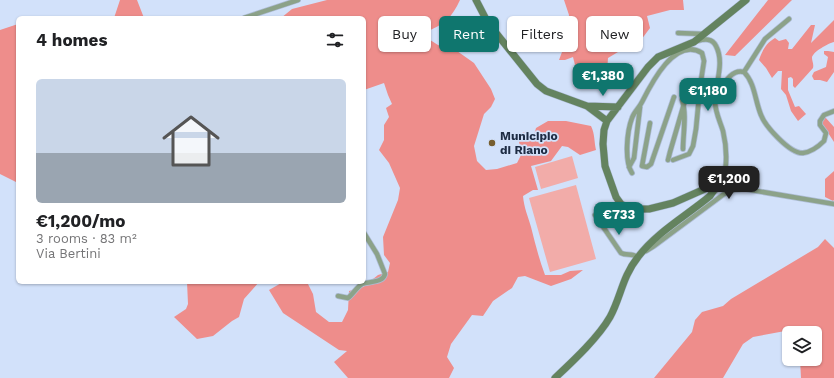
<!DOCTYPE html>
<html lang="en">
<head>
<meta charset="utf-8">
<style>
	:root { --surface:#fff; --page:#f6f6f6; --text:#202124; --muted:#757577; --line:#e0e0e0; --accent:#0f766e }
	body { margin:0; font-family:"Work Sans",sans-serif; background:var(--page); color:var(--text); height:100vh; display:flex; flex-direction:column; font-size:15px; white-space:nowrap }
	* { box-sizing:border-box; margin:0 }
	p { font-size:13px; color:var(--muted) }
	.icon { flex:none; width:22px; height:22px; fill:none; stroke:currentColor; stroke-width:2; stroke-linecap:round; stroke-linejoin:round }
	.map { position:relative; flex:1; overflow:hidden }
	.sheet { position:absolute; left:16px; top:16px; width:350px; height:268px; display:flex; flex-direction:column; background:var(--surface); border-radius:6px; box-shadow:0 1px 3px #0004 }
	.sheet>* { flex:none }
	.guide { position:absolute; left:378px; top:16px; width:380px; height:36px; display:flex; gap:8px }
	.controls { position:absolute; left:782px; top:326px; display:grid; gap:8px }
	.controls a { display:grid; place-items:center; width:40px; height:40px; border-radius:6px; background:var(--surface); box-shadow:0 1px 3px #0004; font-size:20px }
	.price { position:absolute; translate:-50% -34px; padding:0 9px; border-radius:8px; background:var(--accent); color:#fff; font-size:13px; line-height:26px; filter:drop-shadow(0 1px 2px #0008) }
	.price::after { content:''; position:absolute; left:50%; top:24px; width:12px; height:9px; margin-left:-6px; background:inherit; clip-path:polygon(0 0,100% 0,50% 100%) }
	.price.active { background:#222; color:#fff }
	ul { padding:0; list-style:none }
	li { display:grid; align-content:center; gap:8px; height:212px; padding:0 20px }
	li+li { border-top:1px solid var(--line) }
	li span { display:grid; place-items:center; height:124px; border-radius:6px; color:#555 }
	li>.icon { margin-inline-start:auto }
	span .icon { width:72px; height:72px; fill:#fffc; stroke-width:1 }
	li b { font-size:17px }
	h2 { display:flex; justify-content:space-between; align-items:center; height:48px; padding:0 20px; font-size:17px }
	.tag { padding:0 14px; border-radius:6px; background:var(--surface); box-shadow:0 1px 3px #0004; font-size:14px; line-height:36px }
	.tag.active { background:var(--accent); color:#fff }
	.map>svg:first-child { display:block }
	.green { fill:#f2aca9 }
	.forest { fill:#ee8d8b }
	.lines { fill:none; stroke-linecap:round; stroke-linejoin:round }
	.street-casing { stroke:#aebdd6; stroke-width:6 }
	.secondary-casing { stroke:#aebdd6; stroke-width:8 }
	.street { stroke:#8ca289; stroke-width:4.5 }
	.secondary { stroke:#64835f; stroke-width:7 }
	.poi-dot { fill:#765d2e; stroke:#d2e1fa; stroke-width:1.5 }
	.labels { text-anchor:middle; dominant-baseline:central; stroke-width:3.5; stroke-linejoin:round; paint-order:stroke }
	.poi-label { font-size:12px; font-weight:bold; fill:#1e2c44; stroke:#d2e1fa; text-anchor:start }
</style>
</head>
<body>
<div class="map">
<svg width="834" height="378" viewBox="0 0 834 378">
	<rect width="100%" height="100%" fill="#d2e1fa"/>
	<path class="green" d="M 572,156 L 578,178 L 541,189 L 535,167 Z
		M 576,185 L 596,259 L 550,272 L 529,198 Z"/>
	<path class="forest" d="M 120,0 L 137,0 L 144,18 L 114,18 Z
		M 327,0 L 460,0 C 452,17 445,24 428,31 L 427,38 L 438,45 L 457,51 L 474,63 L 491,89 L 495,99 L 491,107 L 484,114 L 474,146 L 477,161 L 486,170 L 497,169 L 517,163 L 522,153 L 519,142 L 523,132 L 534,135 L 536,128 L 548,121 L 566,121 L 591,126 C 595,134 594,142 596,150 L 580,155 L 568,147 L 562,146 L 551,161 L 531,166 L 538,190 L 533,190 L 523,196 C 524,208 528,216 531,227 C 535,243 539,259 545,275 L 561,275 L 570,271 L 583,270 L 571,279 L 551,286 L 525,276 L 518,277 L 512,288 L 493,301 L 483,316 L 472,315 L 451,344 L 447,357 L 454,368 L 449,378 L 348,378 L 334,362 L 347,351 L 339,350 L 283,313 L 269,290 L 283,282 L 307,282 L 313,294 L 316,312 L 329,322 L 342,322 L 348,310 L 349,291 L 363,287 L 378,275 L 388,272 L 390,263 L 384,255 L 383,237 L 398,200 L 400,188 L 389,163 L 379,150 L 384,140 L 384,125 L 389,117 L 386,108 L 392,104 L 388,95 L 384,83 L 364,90 L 364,18 L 281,18 L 292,9 Z
		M 564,0 L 683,0 L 684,10 L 670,10 L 647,16 L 650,28 L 638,44 L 618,52 L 608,58 L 607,72 L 590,80 L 575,79 L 575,65 L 573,57 L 565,60 L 559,60 L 568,36 L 567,28 L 569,15 Z
		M 768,0 L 792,0 L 735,56 L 725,55 Z
		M 834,20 L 834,42 C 829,43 812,52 812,58 C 812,61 814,64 813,68 L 795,88 L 793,86 L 793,79 L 791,77 L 788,78 L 788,90 L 795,107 L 799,106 L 806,114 L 798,121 L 791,111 L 786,95 L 781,89 L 782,71 L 778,71 L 772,78 L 766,68 L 759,60 C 762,51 766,43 775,38 L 779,41 L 786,39 L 789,43 L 788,49 L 792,49 L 811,25 L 815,25 L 811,43 Z
		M 18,24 L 18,183 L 0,174 L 0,30 Z
		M 824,51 L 828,51 L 834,52 L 834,72 L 827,82 L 820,80 L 814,80 L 812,76 L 814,72 L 826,67 L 828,57 L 824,54 Z
		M 825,117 L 834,127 L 834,142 L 821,122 Z
		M 834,171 L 834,200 L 833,201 L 825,197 L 825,179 Z
		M 825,239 L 834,248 L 834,378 L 801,378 L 800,359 L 815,359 L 815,333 L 797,333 L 796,329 L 753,337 L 743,344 L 723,378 L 654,378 L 692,332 L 695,320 L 702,312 L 723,306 L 731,299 L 818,247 Z
		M 187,282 L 259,282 L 244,299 L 239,317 L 232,321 L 213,336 L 197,339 L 174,317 L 186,309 L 188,304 Z"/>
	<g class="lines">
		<g class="street-casing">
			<path id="street" d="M 244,18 L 298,0
				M 678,33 L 704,34
				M 697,41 C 705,39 712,38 716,46 C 725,63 715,84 715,101 C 715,112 720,121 723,131 C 727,148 730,181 713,193
				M 744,72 L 765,39 L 789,19
				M 715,97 C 722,88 730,68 744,72 C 755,83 755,101 761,115 C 765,126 790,154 803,153 C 811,152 819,146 824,141 L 826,133 L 820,125 L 820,121 L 824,115 L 834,111
				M 682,100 C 687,114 683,134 683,149
				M 650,123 L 642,166 L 647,167 L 651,164 L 674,97
				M 668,160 L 670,152 L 684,104
				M 629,167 L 634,158 L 640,107
				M 632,173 C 624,161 627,131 632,118 C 634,112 639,108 642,102 C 651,84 675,36 702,53 L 704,61 L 700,87 L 696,129 L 693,146 L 689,154 L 673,160
				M 595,215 L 621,253 C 626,256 632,253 637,257
				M 646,251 L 654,246 L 724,194 L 732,190 L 745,189 L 834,204
				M 338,296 L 348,298 C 353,294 357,287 362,284 C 370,281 383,283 385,274 L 377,254 L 364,233"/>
		</g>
		<g class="secondary-casing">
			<path id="secondary" d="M 476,0 L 488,23 L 537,84 L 546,91 L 587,106 L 607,121
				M 587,106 L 618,107
				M 555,378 C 572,362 598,338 610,317 C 621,297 622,277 638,257 C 657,232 686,216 710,196 L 714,190 L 713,188 L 707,188 L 673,203 L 649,209 L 634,209 L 628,208 L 621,204 L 616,197 L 605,166 L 603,144 L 604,130 L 607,121 L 648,67 L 658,57 L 694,42 L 699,38 L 746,0"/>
		</g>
		<use href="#street" class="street"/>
		<use href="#secondary" class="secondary"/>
	</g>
	<circle class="poi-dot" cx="492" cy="143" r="4"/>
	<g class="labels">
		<g class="poi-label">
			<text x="500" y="136">Municipio<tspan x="500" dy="14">di Riano</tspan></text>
		</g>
	</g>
</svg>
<div class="controls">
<a><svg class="icon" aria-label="layers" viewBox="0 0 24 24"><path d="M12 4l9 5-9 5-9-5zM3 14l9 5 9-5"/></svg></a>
</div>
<b class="price" style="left:603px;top:97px">€1,380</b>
<b class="price" style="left:708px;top:112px">€1,180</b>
<b class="price active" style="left:729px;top:200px">€1,200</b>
<b class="price" style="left:619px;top:236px">€733</b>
<div class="guide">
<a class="tag">Buy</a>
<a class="tag active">Rent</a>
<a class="tag">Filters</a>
<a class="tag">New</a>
</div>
<section class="sheet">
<h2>4 homes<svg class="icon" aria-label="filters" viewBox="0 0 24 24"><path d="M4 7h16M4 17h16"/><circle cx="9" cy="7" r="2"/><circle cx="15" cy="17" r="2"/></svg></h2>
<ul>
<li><span style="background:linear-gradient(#c9d6e8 60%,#9aa5b1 0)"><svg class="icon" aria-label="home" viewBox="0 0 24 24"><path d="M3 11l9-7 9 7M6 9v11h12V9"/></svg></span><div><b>€1,200/mo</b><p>3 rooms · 83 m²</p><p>Via Bertini</p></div></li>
</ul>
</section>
</div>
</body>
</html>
